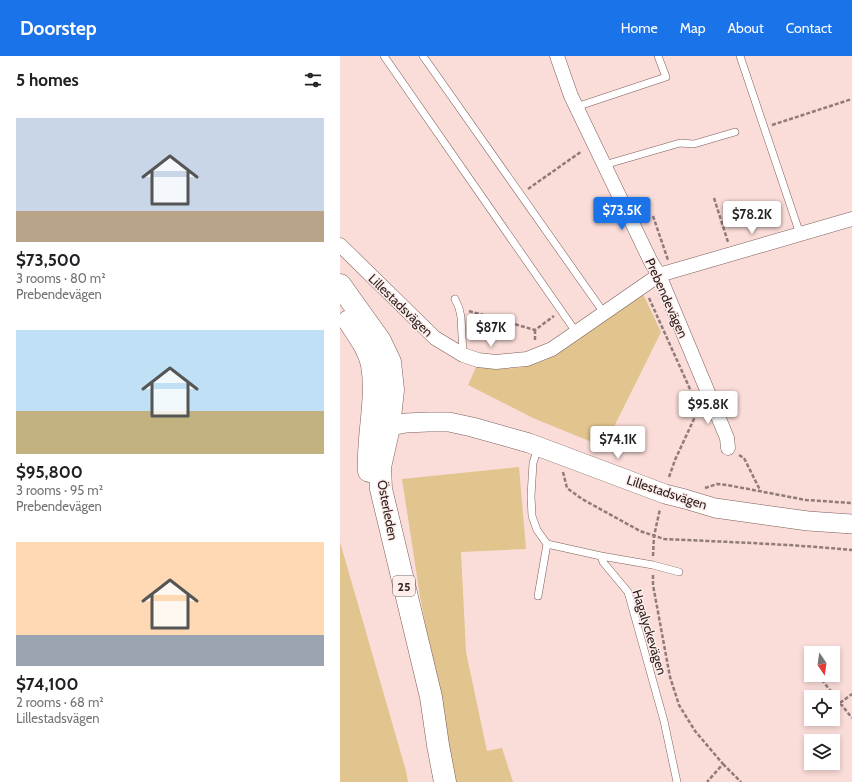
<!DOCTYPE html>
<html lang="en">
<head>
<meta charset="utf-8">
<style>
	:root { --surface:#fff; --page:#f2f2f2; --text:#202124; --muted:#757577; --accent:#1a73e8 }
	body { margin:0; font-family:Cabin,sans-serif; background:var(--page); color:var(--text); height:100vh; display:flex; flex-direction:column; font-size:15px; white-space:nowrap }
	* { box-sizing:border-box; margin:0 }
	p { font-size:13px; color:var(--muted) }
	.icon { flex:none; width:22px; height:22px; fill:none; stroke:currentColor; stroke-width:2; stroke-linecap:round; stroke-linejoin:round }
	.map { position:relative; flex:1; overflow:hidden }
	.panel { display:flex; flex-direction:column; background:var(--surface); width:340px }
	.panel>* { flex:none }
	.needle { width:26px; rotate:167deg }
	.controls { position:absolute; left:464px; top:590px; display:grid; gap:8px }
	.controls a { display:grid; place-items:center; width:36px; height:36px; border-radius:0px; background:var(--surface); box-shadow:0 2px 6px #0003; font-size:20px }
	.price { position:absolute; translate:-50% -34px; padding:0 9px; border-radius:4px; background:#fff; color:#222; font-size:13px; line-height:26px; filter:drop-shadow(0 1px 2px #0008) }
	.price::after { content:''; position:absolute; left:50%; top:24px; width:12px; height:9px; margin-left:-6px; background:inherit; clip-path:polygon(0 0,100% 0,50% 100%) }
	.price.on { background:var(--accent); color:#fff }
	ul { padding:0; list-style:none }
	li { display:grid; align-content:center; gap:8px; height:212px; padding:0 16px }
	li span { display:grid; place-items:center; height:124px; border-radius:0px; color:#555 }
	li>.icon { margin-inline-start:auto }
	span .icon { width:72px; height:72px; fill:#fffc; stroke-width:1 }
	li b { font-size:17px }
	h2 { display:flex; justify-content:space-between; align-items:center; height:48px; padding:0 16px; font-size:17px }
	header { display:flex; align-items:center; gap:24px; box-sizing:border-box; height:56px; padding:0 20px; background:var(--accent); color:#fff }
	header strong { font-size:19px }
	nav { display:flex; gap:22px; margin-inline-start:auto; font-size:14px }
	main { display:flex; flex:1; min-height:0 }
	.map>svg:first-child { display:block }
	.green { fill:#e1c48e }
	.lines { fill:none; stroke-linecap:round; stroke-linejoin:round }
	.service-casing { stroke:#7d5d59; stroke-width:8 }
	.minor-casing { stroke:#7d5d59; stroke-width:15 }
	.secondary-casing { stroke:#7d5d59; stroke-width:20 }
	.trunk-casing { stroke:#7d5d59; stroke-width:23 }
	.path { stroke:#917b79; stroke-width:2.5; stroke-dasharray:4 2; stroke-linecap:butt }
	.service { stroke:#fff; stroke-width:7 }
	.minor { stroke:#fff; stroke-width:14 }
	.secondary { stroke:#fff; stroke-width:19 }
	.trunk { stroke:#fff; stroke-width:22 }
	.labels { text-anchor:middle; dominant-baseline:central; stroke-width:3; stroke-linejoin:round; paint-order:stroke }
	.shield { fill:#fdedeb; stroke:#6c5e5c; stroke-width:1 }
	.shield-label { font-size:12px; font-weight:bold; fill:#2e201f }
	.street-label { font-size:13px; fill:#2e201f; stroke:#fdedeb }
</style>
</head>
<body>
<header>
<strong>Doorstep</strong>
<nav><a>Home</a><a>Map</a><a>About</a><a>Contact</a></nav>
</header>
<main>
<section class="panel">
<h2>5 homes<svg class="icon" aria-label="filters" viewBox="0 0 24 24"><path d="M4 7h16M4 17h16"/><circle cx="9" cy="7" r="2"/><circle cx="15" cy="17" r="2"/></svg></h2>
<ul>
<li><span style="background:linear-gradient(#c9d6e8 75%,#b9a48a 0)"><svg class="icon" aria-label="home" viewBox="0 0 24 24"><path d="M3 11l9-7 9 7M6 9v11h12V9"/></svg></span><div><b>$73,500</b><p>3 rooms · 80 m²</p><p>Prebendevägen</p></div></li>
<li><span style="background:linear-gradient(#bfe0f5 65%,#c2b280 0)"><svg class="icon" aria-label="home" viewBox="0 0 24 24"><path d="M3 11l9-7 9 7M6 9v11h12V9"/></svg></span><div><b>$95,800</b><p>3 rooms · 95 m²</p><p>Prebendevägen</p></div></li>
<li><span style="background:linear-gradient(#ffd9b3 75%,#9aa5b1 0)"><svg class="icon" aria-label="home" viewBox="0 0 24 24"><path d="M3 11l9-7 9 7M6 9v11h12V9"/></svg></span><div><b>$74,100</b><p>2 rooms · 68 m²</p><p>Lillestadsvägen</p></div></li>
</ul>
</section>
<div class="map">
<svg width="512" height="726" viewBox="0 0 512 726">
	<rect width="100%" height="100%" fill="#fadcd8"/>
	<path class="green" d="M 303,238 L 321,276 L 264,391 L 193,362 L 128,329 L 137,309 L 152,313 L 179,312 L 206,304 Z
		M 179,411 L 186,493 L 121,496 L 126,596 L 147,695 L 162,692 L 173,726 L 115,726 L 80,540 L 62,423 Z
		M 0,486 L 66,715 L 68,726 L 0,726 Z"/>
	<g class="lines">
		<g class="service-casing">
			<path id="service" d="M 44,0 L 236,276
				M 83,0 L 264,257
				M 400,0 L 460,178
				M 236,51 L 326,21 L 318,0
				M 264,109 L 340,87 L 354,88 L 395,76
				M 115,243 L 119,252 L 121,261 L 123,299
				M 198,391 L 193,407 L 191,440 L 192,460 L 197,474 L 207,488 L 261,500 L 263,506 L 288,536 L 324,665 L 337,726
				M 261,500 L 313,509 L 339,516
				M 198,540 L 207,488"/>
		</g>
		<g class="minor-casing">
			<path id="minor" d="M 217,0 L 231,40 L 311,206 L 319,219 L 387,382 L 388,392
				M 0,189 L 95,282 L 123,299 L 138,304 L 156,306 L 187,303 L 212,293 L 319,219 L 512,163"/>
		</g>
		<g class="secondary-casing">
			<path id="secondary" d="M 35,373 L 66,367 L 88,366 L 109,366 L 132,371 L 189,387 L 325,438 L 345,443 L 375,452 L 468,465 L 512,468"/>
		</g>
		<g class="trunk-casing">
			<path id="trunk" d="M 0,229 L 40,285 L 50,306 L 53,334 L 49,371 L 40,411 L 41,433 L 91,641 L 98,689 L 105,726
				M 9,265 C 18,279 29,293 32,309 C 38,343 27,381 29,415"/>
		</g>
		<path class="path" d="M 432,69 L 512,43
			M 188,133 L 242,95
			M 374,142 L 388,186
			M 313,160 L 328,204
			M 309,242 L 354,342
			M 129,255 L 195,274 L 214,260
			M 195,274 L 195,286
			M 399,399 L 404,402 L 421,436
			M 223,416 L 227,432 L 242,443 L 300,475 L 324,483 C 387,486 450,488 512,494
			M 329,421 L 335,404 L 359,352
			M 365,432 L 377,428 L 387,429 L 466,444 L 512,447
			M 313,500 L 314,480 L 320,453
			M 313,519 L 313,529 L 330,621 L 339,649 L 355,675 L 383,708 L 367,726
			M 478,619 L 512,662
			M 500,647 L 512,638
			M 383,708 L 401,726"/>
		<use href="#service" class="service"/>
		<use href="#minor" class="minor"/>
		<use href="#secondary" class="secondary"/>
		<use href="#trunk" class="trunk"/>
	</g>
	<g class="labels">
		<rect class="shield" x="53" y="520" width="22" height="20" rx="3"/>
		<g class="shield-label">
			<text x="64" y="530">25</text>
		</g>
		<g class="street-label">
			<text transform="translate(327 242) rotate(66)">Prebendevägen</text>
			<text transform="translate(61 249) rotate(44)">Lillestadsvägen</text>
			<text transform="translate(327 436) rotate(18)">Lillestadsvägen</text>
			<text transform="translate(48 454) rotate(79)">Österleden</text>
			<text transform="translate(310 576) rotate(73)">Hagalyckevägen</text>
		</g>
	</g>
</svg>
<div class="controls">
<a><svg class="needle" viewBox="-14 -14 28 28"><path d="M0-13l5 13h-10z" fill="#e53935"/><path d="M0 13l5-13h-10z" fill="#757577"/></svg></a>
<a><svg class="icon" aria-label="locate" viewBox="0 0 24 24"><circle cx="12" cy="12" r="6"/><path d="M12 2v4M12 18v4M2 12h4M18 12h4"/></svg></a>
<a><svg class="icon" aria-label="layers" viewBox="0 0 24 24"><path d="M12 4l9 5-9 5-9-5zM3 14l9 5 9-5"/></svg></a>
</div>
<b class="price on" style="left:282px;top:175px">$73.5K</b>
<b class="price" style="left:412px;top:179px">$78.2K</b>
<b class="price" style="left:151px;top:292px">$87K</b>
<b class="price" style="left:368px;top:369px">$95.8K</b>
<b class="price" style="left:278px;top:404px">$74.1K</b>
</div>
</main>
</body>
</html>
